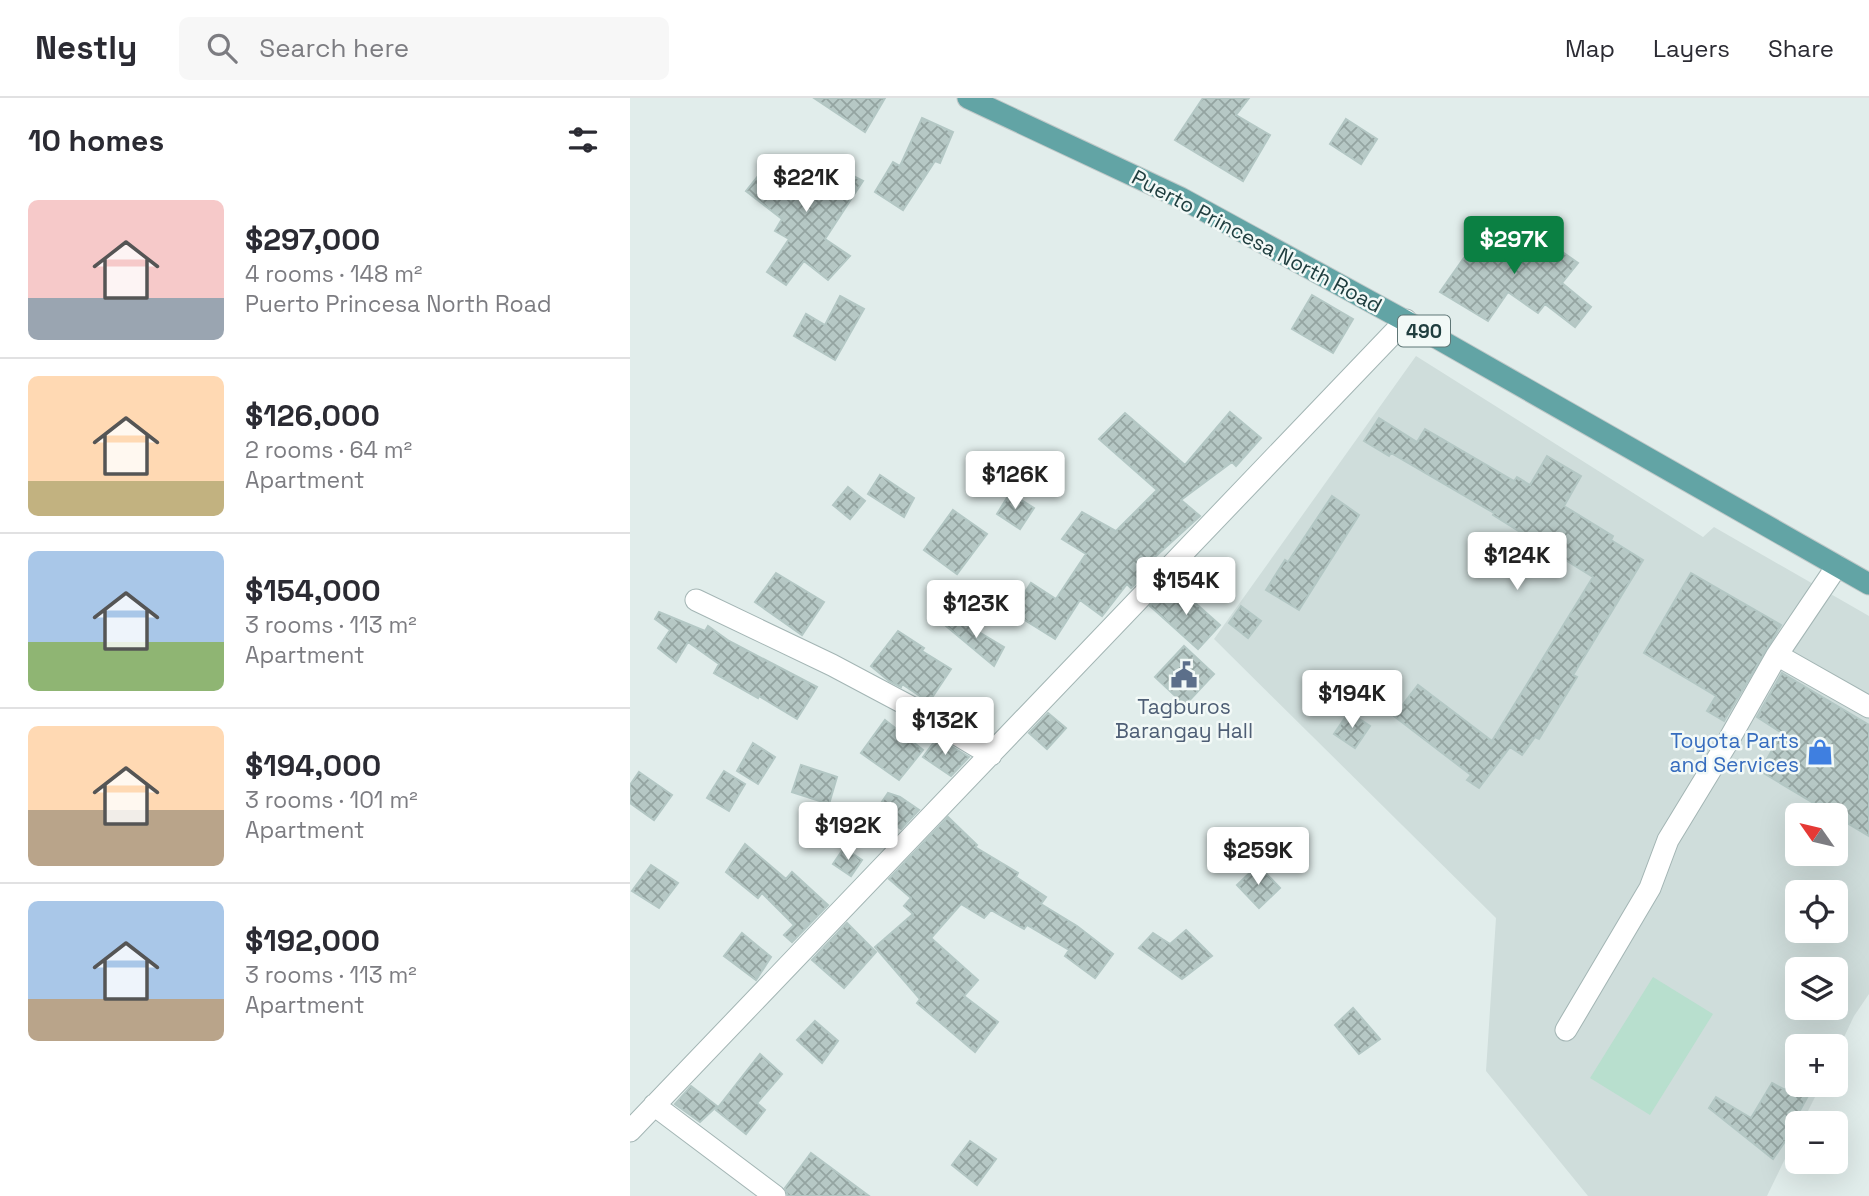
<!DOCTYPE html>
<html lang="en">
<head>
<meta charset="utf-8">
<style>
	:root { --surface:#fff; --page:#f7f7f7; --text:#2b2b33; --muted:#7c7c81; --line:#e1e1e2; --accent:#0b8043 }
	body { margin:0; font-family:"Space Grotesk",sans-serif; background:var(--page); color:var(--text); height:100vh; display:flex; flex-direction:column; font-size:26px; white-space:nowrap }
	* { box-sizing:border-box; margin:0 }
	p { font-size:23px; color:var(--muted) }
	.icon { flex:none; width:38px; height:38px; fill:none; stroke:currentColor; stroke-width:2; stroke-linecap:round; stroke-linejoin:round }
	.map { position:relative; flex:1; overflow:hidden }
	.drawer { display:flex; flex-direction:column; background:var(--surface); width:630px }
	.drawer>* { flex:none }
	.needle { width:46px; rotate:304deg }
	.controls { position:absolute; left:1155px; top:705px; display:grid; gap:14px }
	.controls a { display:grid; place-items:center; width:63px; height:63px; border-radius:10px; background:var(--surface); box-shadow:0 7px 28px #0002; font-size:35px }
	.price { position:absolute; translate:-50% -60px; padding:0 16px; border-radius:7px; background:#fff; color:#222; font-size:23px; line-height:46px; filter:drop-shadow(0 2px 4px #0008) }
	.price::after { content:''; position:absolute; left:50%; top:42px; width:21px; height:16px; margin-left:-10px; background:inherit; clip-path:polygon(0 0,100% 0,50% 100%) }
	.price.on { background:var(--accent); color:#fff }
	ul { padding:0; list-style:none }
	li { display:flex; align-items:center; gap:21px; height:175px; padding:0 28px }
	li+li { border-top:2px solid var(--line) }
	li span { display:grid; place-items:center; flex:none; width:196px; height:140px; border-radius:10px; color:#555 }
	li>.icon { margin-inline-start:auto }
	span .icon { width:84px; height:84px; fill:#fffc; stroke-width:1 }
	li b { font-size:30px }
	h2 { display:flex; justify-content:space-between; align-items:center; height:84px; padding:0 28px; font-size:30px }
	header { display:flex; align-items:center; gap:42px; box-sizing:border-box; height:98px; padding:0 35px; background:var(--surface); border-bottom:2px solid var(--line) }
	header strong { font-size:33px }
	nav { display:flex; gap:38px; margin-inline-start:auto; font-size:24px }
	.search { width:490px; height:63px; background:var(--page); display:flex; align-items:center; gap:18px; box-sizing:border-box; padding:0 24px; border-radius:10px; color:var(--muted); font-size:26px }
	main { display:flex; flex:1; min-height:0 }
	.map>svg:first-child { display:block }
	.built { fill:#cfdddb; fill-rule:evenodd }
	.garden { fill:#b8dfce }
	.building { fill:url(#building-cross-hatch); stroke:#b3c7c4; stroke-width:2 }
	.lines { fill:none; stroke-linecap:round; stroke-linejoin:round }
	.minor-casing { stroke:#a3b5b4; stroke-width:23 }
	.major-casing { stroke:#c1c9c9; stroke-width:23 }
	.minor { stroke:#fff; stroke-width:21 }
	.major { stroke:#62a4a5; stroke-width:21 }
	.labels { text-anchor:middle; dominant-baseline:central; stroke-width:5; stroke-linejoin:round; paint-order:stroke }
	.shield { fill:#f2f9f7; stroke:#5f7676; stroke-width:2 }
	.shield-label { font-size:19px; font-weight:bold; fill:#203e3f }
	.street-label { font-size:21px; fill:#203e3f; stroke:#f2f9f7 }
	.service-label { font-size:21px; fill:#4e5e75; stroke:#f2f9f7 }
	.shop-label { font-size:21px; fill:#366cbe; stroke:#f2f9f7; text-anchor:end }
</style>
</head>
<body>
<header>
<strong>Nestly</strong>
<div class="search"><svg class="icon" aria-label="search" viewBox="0 0 24 24"><circle cx="10" cy="10" r="6"/><path d="M15 15l6 6"/></svg>Search here</div>
<nav><a>Map</a><a>Layers</a><a>Share</a></nav>
</header>
<main>
<section class="drawer">
<h2>10 homes<svg class="icon" aria-label="filters" viewBox="0 0 24 24"><path d="M4 7h16M4 17h16"/><circle cx="9" cy="7" r="2"/><circle cx="15" cy="17" r="2"/></svg></h2>
<ul>
<li><span style="background:linear-gradient(#f6c9c9 70%,#9aa5b1 0)"><svg class="icon" aria-label="home" viewBox="0 0 24 24"><path d="M3 11l9-7 9 7M6 9v11h12V9"/></svg></span><div><b>$297,000</b><p>4 rooms · 148 m²</p><p>Puerto Princesa North Road</p></div></li>
<li><span style="background:linear-gradient(#ffd9b3 75%,#c2b280 0)"><svg class="icon" aria-label="home" viewBox="0 0 24 24"><path d="M3 11l9-7 9 7M6 9v11h12V9"/></svg></span><div><b>$126,000</b><p>2 rooms · 64 m²</p><p>Apartment</p></div></li>
<li><span style="background:linear-gradient(#a9c7e8 65%,#8fb573 0)"><svg class="icon" aria-label="home" viewBox="0 0 24 24"><path d="M3 11l9-7 9 7M6 9v11h12V9"/></svg></span><div><b>$154,000</b><p>3 rooms · 113 m²</p><p>Apartment</p></div></li>
<li><span style="background:linear-gradient(#ffd9b3 60%,#b9a48a 0)"><svg class="icon" aria-label="home" viewBox="0 0 24 24"><path d="M3 11l9-7 9 7M6 9v11h12V9"/></svg></span><div><b>$194,000</b><p>3 rooms · 101 m²</p><p>Apartment</p></div></li>
<li><span style="background:linear-gradient(#a9c7e8 70%,#b9a48a 0)"><svg class="icon" aria-label="home" viewBox="0 0 24 24"><path d="M3 11l9-7 9 7M6 9v11h12V9"/></svg></span><div><b>$192,000</b><p>3 rooms · 113 m²</p><p>Apartment</p></div></li>
</ul>
</section>
<div class="map">
<svg width="1239" height="1098" viewBox="0 0 1239 1098">
	<defs>
		<pattern id="building-cross-hatch" width="8" height="8" patternUnits="userSpaceOnUse" patternTransform="scale(1.75)"><rect width="8" height="8" fill="#b6c8c5"/><path d="M0 0l8 8M0 8l8-8" fill="none" stroke="#94a4a1"/></pattern>
	</defs>
	<rect width="100%" height="100%" fill="#e1edeb"/>
	<path class="built" d="M 786,258 L 1073,439 L 1084,429 L 1239,518 L 1239,896 L 1224,918 L 1206,956 L 1206,948 L 1167,948 L 1167,987 L 1191,987 L 1172,1025 L 1167,1026 L 1167,1036 L 1137,1098 L 958,1098 L 856,973 L 866,820 L 584,541 ZM 1167,718 L 1206,718 L 1206,756 L 1167,756 ZM 1167,794 L 1206,794 L 1206,833 L 1167,833 ZM 1167,872 L 1206,872 L 1206,910 L 1167,910 Z"/>
	<path class="garden" d="M 1023,879 L 1083,916 L 1020,1017 L 960,980 Z"/>
	<path class="building" d="M 184,0 L 255,0 L 235,34 Z
		M 573,0 L 619,0 L 606,17 L 640,37 L 613,83 L 545,42 Z
		M 292,20 L 323,34 L 310,65 L 305,63 L 273,112 L 245,94 L 263,64 L 270,68 Z
		M 716,21 L 747,41 L 731,66 L 700,46 Z
		M 144,58 L 175,83 L 188,60 L 233,83 L 195,141 L 220,158 L 198,182 L 174,163 L 156,187 L 137,174 L 159,141 L 145,133 L 152,121 L 116,93 Z
		M 862,120 L 916,154 L 921,146 L 948,165 L 932,185 L 961,209 L 945,229 L 915,206 L 908,215 L 878,194 L 858,223 L 810,194 Z
		M 682,197 L 723,221 L 703,255 L 662,231 Z
		M 210,198 L 234,211 L 205,262 L 164,238 L 176,216 L 195,227 Z
		M 600,314 L 631,340 L 606,368 L 602,364 L 551,402 L 570,418 L 515,468 L 519,472 L 501,490 L 497,486 L 472,518 L 450,502 L 425,541 L 382,514 L 401,485 L 426,501 L 456,456 L 432,441 L 452,414 L 486,433 L 527,392 L 469,341 L 495,315 L 555,367 Z
		M 749,320 L 787,344 L 795,331 L 884,383 L 887,379 L 900,387 L 917,358 L 951,378 L 934,408 L 983,438 L 981,442 L 1013,462 L 943,577 L 947,579 L 909,641 L 905,639 L 892,657 L 880,649 L 849,690 L 837,682 L 841,677 L 764,618 L 788,587 L 862,643 L 963,479 L 863,417 L 864,415 L 761,355 L 759,358 L 734,343 Z
		M 250,377 L 284,400 L 274,419 L 238,396 Z
		M 218,389 L 235,403 L 220,421 L 203,407 Z
		M 380,395 L 404,410 L 390,431 L 367,416 Z
		M 702,398 L 729,417 L 669,512 L 636,492 L 655,462 L 658,464 Z
		M 323,412 L 357,436 L 327,476 L 294,452 Z
		M 146,475 L 194,504 L 172,537 L 125,504 Z
		M 1061,475 L 1151,527 L 1094,623 L 1077,613 L 1086,598 L 1014,555 Z
		M 538,490 L 548,499 L 553,494 L 590,527 L 568,551 L 520,508 Z
		M 611,508 L 631,523 L 618,540 L 599,525 Z
		M 29,514 L 75,533 L 78,528 L 99,543 L 187,589 L 167,621 L 129,598 L 128,600 L 84,575 L 89,566 L 58,544 L 46,564 L 28,550 L 40,532 L 25,521 Z
		M 322,518 L 374,549 L 364,568 L 315,527 Z
		M 268,533 L 294,550 L 292,553 L 321,571 L 299,604 L 272,586 L 271,589 L 259,583 L 241,568 Z
		M 554,548 L 584,576 L 555,607 L 525,579 Z
		M 1152,575 L 1239,627 L 1239,738 L 1130,673 L 1152,635 L 1127,619 Z
		M 719,614 L 740,628 L 725,650 L 704,636 Z
		M 418,615 L 436,630 L 417,651 L 399,635 Z
		M 255,622 L 293,652 L 269,682 L 231,655 Z
		M 307,640 L 339,659 L 321,678 L 293,659 Z
		M 123,645 L 145,659 L 128,686 L 107,673 Z
		M 171,667 L 207,679 L 199,706 L 162,694 Z
		M 94,673 L 115,686 L 99,713 L 77,700 Z
		M 9,674 L 42,697 L 24,722 L 0,705 L 0,687 Z
		M 258,695 L 270,699 L 289,712 L 271,731 L 245,714 Z
		M 318,719 L 347,747 L 345,749 L 388,775 L 386,779 L 416,799 L 411,806 L 447,828 L 483,856 L 465,880 L 435,858 L 439,852 L 397,827 L 394,831 L 361,812 L 354,820 L 331,806 L 301,840 L 348,882 L 334,898 L 368,924 L 345,954 L 287,905 L 290,901 L 245,849 L 283,816 L 274,808 L 281,800 L 259,781 Z
		M 115,746 L 156,781 L 162,774 L 198,807 L 162,844 L 154,837 L 164,827 L 132,795 L 128,800 L 96,774 Z
		M 214,750 L 232,762 L 221,778 L 203,766 Z
		M 21,767 L 48,785 L 29,810 L 2,793 Z
		M 628,767 L 650,790 L 629,810 L 607,787 Z
		M 217,825 L 246,854 L 214,890 L 182,862 Z
		M 556,832 L 582,858 L 552,881 L 509,850 L 523,835 L 540,846 Z
		M 112,835 L 141,859 L 126,882 L 94,858 Z
		M 723,910 L 750,941 L 729,956 L 705,927 Z
		M 185,923 L 208,943 L 192,965 L 167,942 Z
		M 130,956 L 152,976 L 127,1005 L 135,1012 L 116,1036 L 86,1012 Z
		M 1142,985 L 1155,992 L 1158,987 L 1184,987 L 1154,1041 L 1156,1042 L 1143,1061 L 1079,1010 L 1086,999 L 1121,1020 Z
		M 61,988 L 87,1008 L 70,1024 L 45,1006 Z
		M 340,1043 L 366,1061 L 347,1087 L 322,1067 Z
		M 181,1055 L 239,1098 L 158,1098 L 155,1090 Z"/>
	<g class="lines">
		<g class="minor-casing">
			<path id="minor" d="M 66,502 L 202,567 L 281,609 L 361,657
				M 1147,557 L 1239,609
				M 936,932 L 1020,790 L 1038,742 L 1097,645 L 1147,557 L 1207,468
				M 24,1007 L 145,1098
				M 0,1033 L 776,222"/>
		</g>
		<g class="major-casing">
			<path id="major" d="M 338,0 L 551,100 L 805,239 L 1239,486"/>
		</g>
		<use href="#minor" class="minor"/>
		<use href="#major" class="major"/>
	</g>
	<defs>
		<g id="civic-bare" transform="scale(2.1)"><path d="M-.6-6.5H3V-4.5H.6V-3L4-1V1h2V6H-6V1h2V-1L-.6-3ZM-1.2 2.5V6h2.4V2.5Z" fill="#5c6f8a" stroke="#f2f9f7" stroke-width="2.5" paint-order="stroke"/></g>
		<g id="shop-bare" transform="scale(2.1)"><path d="M-5-2.5h2.3a2.7 3.5 0 0 1 5.4 0H5L5.5 6h-11ZM-1.5-2.5h3a1.5 2.3 0 0 0-3 0Z" fill="#3f7fe0" stroke="#f2f9f7" stroke-width="2.5" paint-order="stroke"/></g>
	</defs>
	<g fill-rule="evenodd">
		<use href="#civic-bare" x="554" y="577"/>
		<use href="#shop-bare" x="1190" y="654"/>
	</g>
	<g class="labels">
		<rect class="shield" x="768" y="217.5" width="52" height="31" rx="5"/>
		<g class="shield-label">
			<text x="794" y="233">490</text>
		</g>
		<g class="street-label">
			<text transform="translate(627 143) rotate(28)">Puerto Princesa North Road</text>
		</g>
		<g class="service-label">
			<text x="554" y="608">Tagburos<tspan x="554" dy="24">Barangay Hall</tspan></text>
		</g>
		<g class="shop-label">
			<text x="1169" y="642">Toyota Parts<tspan x="1169" dy="24">and Services</tspan></text>
		</g>
	</g>
</svg>
<div class="controls">
<a><svg class="needle" viewBox="-14 -14 28 28"><path d="M0-13l5 13h-10z" fill="#e53935"/><path d="M0 13l5-13h-10z" fill="#7c7c81"/></svg></a>
<a><svg class="icon" aria-label="locate" viewBox="0 0 24 24"><circle cx="12" cy="12" r="6"/><path d="M12 2v4M12 18v4M2 12h4M18 12h4"/></svg></a>
<a><svg class="icon" aria-label="layers" viewBox="0 0 24 24"><path d="M12 4l9 5-9 5-9-5zM3 14l9 5 9-5"/></svg></a>
<a>+</a>
<a>−</a>
</div>
<b class="price" style="left:176px;top:116px">$221K</b>
<b class="price on" style="left:884px;top:178px">$297K</b>
<b class="price" style="left:385px;top:413px">$126K</b>
<b class="price" style="left:887px;top:494px">$124K</b>
<b class="price" style="left:556px;top:519px">$154K</b>
<b class="price" style="left:346px;top:542px">$123K</b>
<b class="price" style="left:722px;top:632px">$194K</b>
<b class="price" style="left:315px;top:659px">$132K</b>
<b class="price" style="left:218px;top:764px">$192K</b>
<b class="price" style="left:628px;top:789px">$259K</b>
</div>
</main>
</body>
</html>
